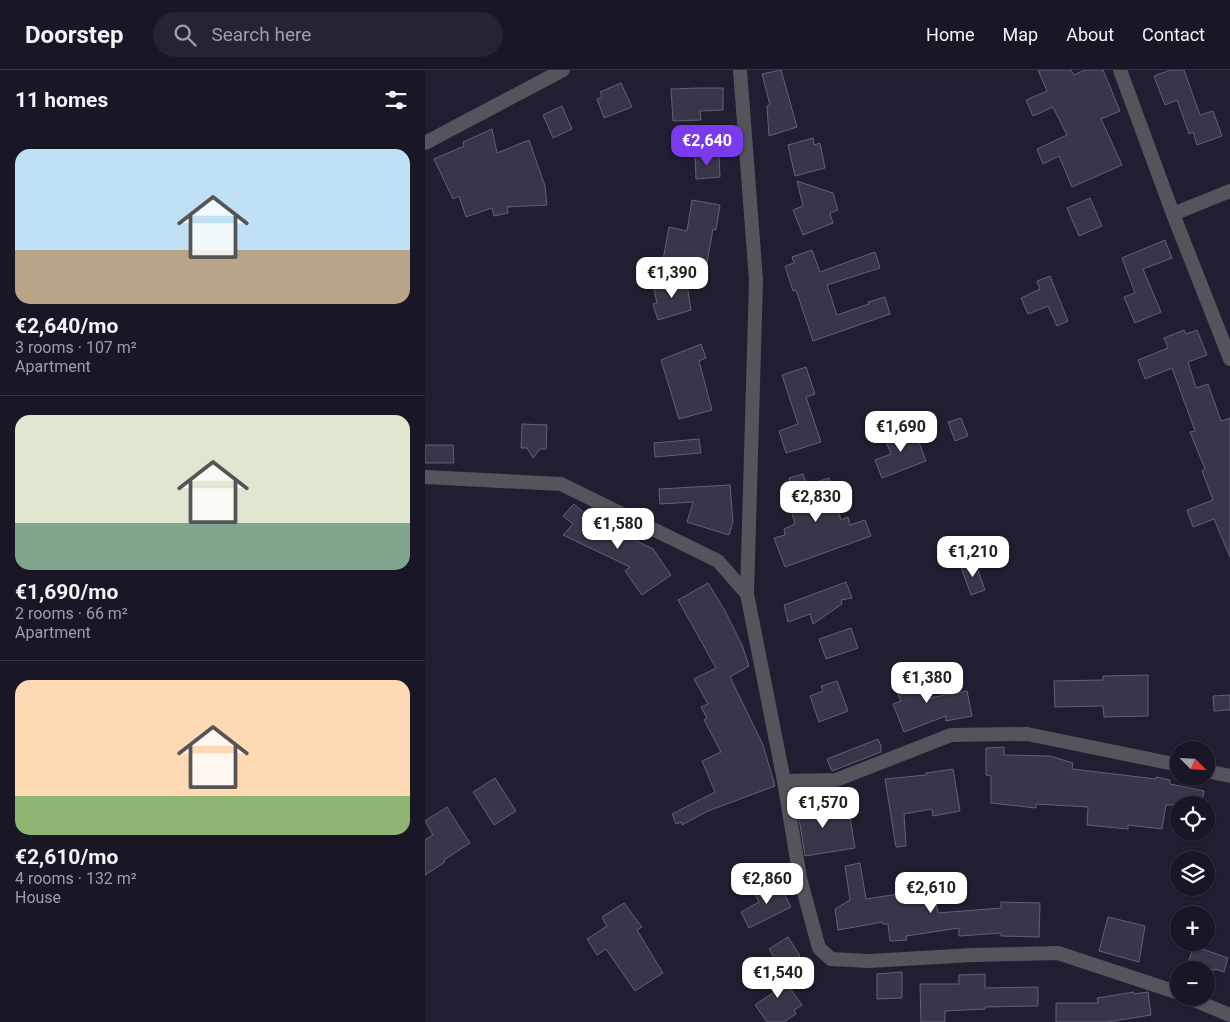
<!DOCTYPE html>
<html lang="en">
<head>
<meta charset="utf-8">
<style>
	:root { --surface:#191625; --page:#262332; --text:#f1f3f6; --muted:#9f9fa7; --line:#373542; --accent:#7c3aed }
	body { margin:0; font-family:Roboto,sans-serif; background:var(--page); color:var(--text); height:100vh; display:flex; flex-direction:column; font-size:19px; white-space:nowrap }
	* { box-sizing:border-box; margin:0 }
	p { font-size:16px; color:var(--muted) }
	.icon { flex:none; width:28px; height:28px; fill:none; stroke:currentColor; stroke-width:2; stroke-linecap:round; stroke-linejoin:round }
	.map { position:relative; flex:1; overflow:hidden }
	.details { display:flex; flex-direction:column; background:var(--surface); width:425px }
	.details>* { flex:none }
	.needle { width:32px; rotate:114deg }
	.fabs { position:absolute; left:745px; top:671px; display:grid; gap:10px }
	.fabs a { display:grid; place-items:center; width:45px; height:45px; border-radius:50%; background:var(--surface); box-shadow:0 1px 4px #0004,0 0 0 1px var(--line); font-size:25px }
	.price { position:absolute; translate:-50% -42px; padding:0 11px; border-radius:10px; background:#fff; color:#222; font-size:16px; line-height:32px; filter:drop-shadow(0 1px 2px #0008) }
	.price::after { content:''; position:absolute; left:50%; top:30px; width:15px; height:11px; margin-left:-8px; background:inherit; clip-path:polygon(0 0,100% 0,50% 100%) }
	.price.current { background:var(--accent); color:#fff }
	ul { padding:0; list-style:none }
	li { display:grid; align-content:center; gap:10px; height:265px; padding:0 15px }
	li+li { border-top:1px solid var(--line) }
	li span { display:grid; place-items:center; height:155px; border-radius:15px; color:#555 }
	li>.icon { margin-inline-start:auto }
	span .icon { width:90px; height:90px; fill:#fffc; stroke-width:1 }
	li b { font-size:21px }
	h2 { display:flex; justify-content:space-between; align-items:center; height:60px; padding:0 15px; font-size:21px }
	header { display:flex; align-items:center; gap:30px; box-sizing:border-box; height:70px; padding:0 25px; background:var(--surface); border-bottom:1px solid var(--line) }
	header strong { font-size:24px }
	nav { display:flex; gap:28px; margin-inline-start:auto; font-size:18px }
	.search { width:350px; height:45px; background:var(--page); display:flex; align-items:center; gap:12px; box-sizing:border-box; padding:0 18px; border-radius:28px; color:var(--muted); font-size:19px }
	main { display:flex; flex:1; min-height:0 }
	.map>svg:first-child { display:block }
	.building { fill:#39364a; stroke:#636176 }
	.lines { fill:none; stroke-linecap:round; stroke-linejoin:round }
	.minor { stroke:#55545d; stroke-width:14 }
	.tertiary { stroke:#55545d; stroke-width:14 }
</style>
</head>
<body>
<header>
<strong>Doorstep</strong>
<div class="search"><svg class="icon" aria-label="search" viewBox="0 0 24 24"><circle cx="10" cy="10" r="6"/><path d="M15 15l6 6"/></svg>Search here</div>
<nav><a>Home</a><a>Map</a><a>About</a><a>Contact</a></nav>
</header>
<main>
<section class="details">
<h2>11 homes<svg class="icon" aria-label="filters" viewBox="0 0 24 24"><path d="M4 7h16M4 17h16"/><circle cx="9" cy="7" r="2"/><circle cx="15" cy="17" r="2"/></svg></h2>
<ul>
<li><span style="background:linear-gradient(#bfe0f5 65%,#b9a48a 0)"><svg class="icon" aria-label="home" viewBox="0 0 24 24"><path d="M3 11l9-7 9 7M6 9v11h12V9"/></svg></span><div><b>€2,640/mo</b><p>3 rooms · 107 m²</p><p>Apartment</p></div></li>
<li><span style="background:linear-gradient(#dfe7d0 70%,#7fa58c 0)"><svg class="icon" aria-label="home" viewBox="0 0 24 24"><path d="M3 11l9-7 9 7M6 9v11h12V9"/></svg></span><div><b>€1,690/mo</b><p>2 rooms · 66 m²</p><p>Apartment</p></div></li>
<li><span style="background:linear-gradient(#ffd9b3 75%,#8fb573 0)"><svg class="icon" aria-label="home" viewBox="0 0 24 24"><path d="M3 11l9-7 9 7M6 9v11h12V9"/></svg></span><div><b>€2,610/mo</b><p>4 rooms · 132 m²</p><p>House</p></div></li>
</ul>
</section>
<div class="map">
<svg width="805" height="952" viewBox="0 0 805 952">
	<rect width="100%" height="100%" fill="#211e31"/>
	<path class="building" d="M 356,0 L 372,57 L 344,66 L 342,36 L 345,35 L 337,4 Z
		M 613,0 L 646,0 L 649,5 L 660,0 L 678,0 L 695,41 L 676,49 L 697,95 L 647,117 L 634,86 L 618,94 L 612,79 L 642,65 L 628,37 L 608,46 L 601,30 L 622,21 Z
		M 745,0 L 759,0 L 775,45 L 788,41 L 797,66 L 772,75 L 768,62 L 764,64 L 752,30 L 740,35 L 729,6 Z
		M 196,13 L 207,37 L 179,48 L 172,29 L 177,27 L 175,22 Z
		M 274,18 L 298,18 L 298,40 L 275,41 L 276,50 L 248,51 L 246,19 Z
		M 137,36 L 147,59 L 128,68 L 118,45 Z
		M 67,59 L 72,83 L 104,70 L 120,116 L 122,135 L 82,137 L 83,143 L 69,146 L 67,138 L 41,147 L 34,126 L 28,129 L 9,89 L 39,76 L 38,72 Z
		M 388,68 L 389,75 L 395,73 L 400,98 L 370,106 L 363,75 Z
		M 294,85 L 295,107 L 271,109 L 270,86 Z
		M 372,111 L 408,123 L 413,140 L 405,143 L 408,153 L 378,165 L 368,140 L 378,136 Z
		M 665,128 L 677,156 L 654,166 L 642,138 Z
		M 267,130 L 295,135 L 291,160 L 288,159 L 281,198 L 238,190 L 244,157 L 262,161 Z
		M 740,170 L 747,188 L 718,199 L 736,242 L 710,253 L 699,227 L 710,223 L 697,188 Z
		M 387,180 L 395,202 L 450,182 L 455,198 L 402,215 L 412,245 L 444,234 L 443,232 L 460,227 L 465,244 L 388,271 L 371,220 L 368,221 L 360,196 L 369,193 L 367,187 Z
		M 625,206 L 643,251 L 632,256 L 623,236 L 603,244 L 596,228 L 615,219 L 612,211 Z
		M 261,208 L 266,240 L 233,250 L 228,234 L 232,233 L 228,215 Z
		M 759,260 L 761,264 L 772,260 L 782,285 L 763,292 L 771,318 L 783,314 L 796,351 L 805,348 L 805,487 L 789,449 L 768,457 L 762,440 L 788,430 L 777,401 L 780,399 L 765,362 L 770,361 L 747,298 L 720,309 L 713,290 L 743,278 L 739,268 Z
		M 276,274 L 281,288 L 274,291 L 287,340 L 254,349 L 236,290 Z
		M 381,297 L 390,324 L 381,327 L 396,372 L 361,383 L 354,361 L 373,354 L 357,305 Z
		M 536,348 L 543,366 L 530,371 L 523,352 Z
		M 97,354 L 122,355 L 121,379 L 115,379 L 108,388 L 102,378 L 96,378 Z
		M 488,356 L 501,391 L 457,408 L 450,390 L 466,384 L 459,367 Z
		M 274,369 L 276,383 L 230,387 L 229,373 Z
		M 0,375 L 28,375 L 29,393 L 0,393 Z
		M 378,404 L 382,415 L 404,408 L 416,450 L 423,447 L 425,455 L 440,450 L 446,466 L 360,497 L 349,468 L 360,465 L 359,459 L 370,454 L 361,421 L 367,419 L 364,408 Z
		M 305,415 L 308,452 L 304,465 L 262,452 L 268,432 L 235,434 L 234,419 Z
		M 149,434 L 187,467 L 190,460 L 228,479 L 246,505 L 217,525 L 200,501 L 205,497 L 138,465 L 148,454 L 138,446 Z
		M 550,492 L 560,520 L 546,525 L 536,497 Z
		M 421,512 L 427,528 L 416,530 L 417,534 L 388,554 L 385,544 L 363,552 L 359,535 Z
		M 283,513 L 299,539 L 317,575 L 324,596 L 305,607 L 338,675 L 350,716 L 283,741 L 257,755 L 256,752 L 251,754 L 247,744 L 290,722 L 277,691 L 296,682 L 279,650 L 282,648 L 276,637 L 283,634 L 269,609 L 291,598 L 253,530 Z
		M 426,558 L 433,578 L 401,589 L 394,569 Z
		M 489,602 L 497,623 L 501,621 L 504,628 L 542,621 L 547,646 L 521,651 L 521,646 L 479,662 L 468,634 L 476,631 L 467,611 Z
		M 723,605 L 723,646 L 679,647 L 678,636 L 630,637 L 629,611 L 678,610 L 678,606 Z
		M 412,611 L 423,641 L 394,652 L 385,626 L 398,621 L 396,616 Z
		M 805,625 L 805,640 L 789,641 L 788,626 Z
		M 453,669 L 456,676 L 456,682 L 407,701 L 402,689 Z
		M 579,677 L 579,685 L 625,686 L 648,693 L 647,699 L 731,709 L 731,707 L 745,710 L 745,714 L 779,721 L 776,735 L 741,735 L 737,759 L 703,755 L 703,759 L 662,755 L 663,737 L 611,734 L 611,738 L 566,733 L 566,706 L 561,705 L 561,678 Z
		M 528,699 L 535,741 L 508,746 L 507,739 L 479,744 L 481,776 L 471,777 L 460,709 L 501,705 L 501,703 Z
		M 70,708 L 91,741 L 69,755 L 48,722 Z
		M 384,721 L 388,747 L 424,741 L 430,778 L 380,786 L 370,723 Z
		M 22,737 L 45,773 L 19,790 L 20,792 L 0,805 L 0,770 L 8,765 L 0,751 Z
		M 435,793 L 441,829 L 474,824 L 474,826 L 509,820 L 513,843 L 576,838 L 576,832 L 615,833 L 614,867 L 576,866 L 576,863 L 534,866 L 534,858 L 481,866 L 482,870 L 465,871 L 463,854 L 458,854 L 458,852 L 413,860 L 410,839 L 425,830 L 420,796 Z
		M 352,810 L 366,837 L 324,858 L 316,842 L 334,832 L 329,822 Z
		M 199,833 L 217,857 L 212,860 L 238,903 L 210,921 L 181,879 L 172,885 L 162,869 L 182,856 L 177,847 Z
		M 683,847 L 720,856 L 714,892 L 674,881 Z
		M 363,867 L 375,886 L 355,897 L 344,879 Z
		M 769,876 L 803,888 L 799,902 L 790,899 L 790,900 L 760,900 Z
		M 349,896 L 377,935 L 369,940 L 371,944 L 359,952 L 342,952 L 330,935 L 349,922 L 338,903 Z
		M 477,902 L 477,928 L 452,929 L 452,904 Z
		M 560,904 L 560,918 L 613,917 L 613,936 L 560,937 L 560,939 L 520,941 L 520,952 L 496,952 L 495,914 L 534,914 L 534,905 Z
		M 709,922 L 709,924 L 723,922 L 726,945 L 682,952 L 631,952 L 631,933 L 673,933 L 672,928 Z"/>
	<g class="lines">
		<path class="minor" d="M 315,0 L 331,210 L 322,524 L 359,711 L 375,808 L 394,878 L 406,889 L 444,891 L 548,885 L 633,883 L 754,923
			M 695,0 L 748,144 L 805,289
			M 748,144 L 805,121
			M 0,407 L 136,414 L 293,491 L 322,524
			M 781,701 L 805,706
			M 359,711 L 411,710 L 526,665 L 602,664 L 754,695
			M 764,928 L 805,945"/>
		<path class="tertiary" d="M 0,73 L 138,0"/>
	</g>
</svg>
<div class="fabs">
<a><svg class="needle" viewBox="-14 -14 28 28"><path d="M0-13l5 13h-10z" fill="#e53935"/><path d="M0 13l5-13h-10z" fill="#9f9fa7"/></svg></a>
<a><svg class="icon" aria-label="locate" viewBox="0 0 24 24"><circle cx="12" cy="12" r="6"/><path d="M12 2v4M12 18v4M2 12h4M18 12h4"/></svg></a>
<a><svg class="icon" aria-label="layers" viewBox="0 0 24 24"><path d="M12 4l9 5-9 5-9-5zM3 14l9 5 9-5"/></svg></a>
<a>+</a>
<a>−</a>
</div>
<b class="price current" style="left:282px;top:97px">€2,640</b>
<b class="price" style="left:247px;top:229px">€1,390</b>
<b class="price" style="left:476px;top:383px">€1,690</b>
<b class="price" style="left:391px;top:453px">€2,830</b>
<b class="price" style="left:193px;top:480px">€1,580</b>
<b class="price" style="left:548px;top:508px">€1,210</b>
<b class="price" style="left:502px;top:634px">€1,380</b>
<b class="price" style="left:398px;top:759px">€1,570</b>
<b class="price" style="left:342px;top:835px">€2,860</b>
<b class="price" style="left:506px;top:844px">€2,610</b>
<b class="price" style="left:353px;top:929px">€1,540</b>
</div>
</main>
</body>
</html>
